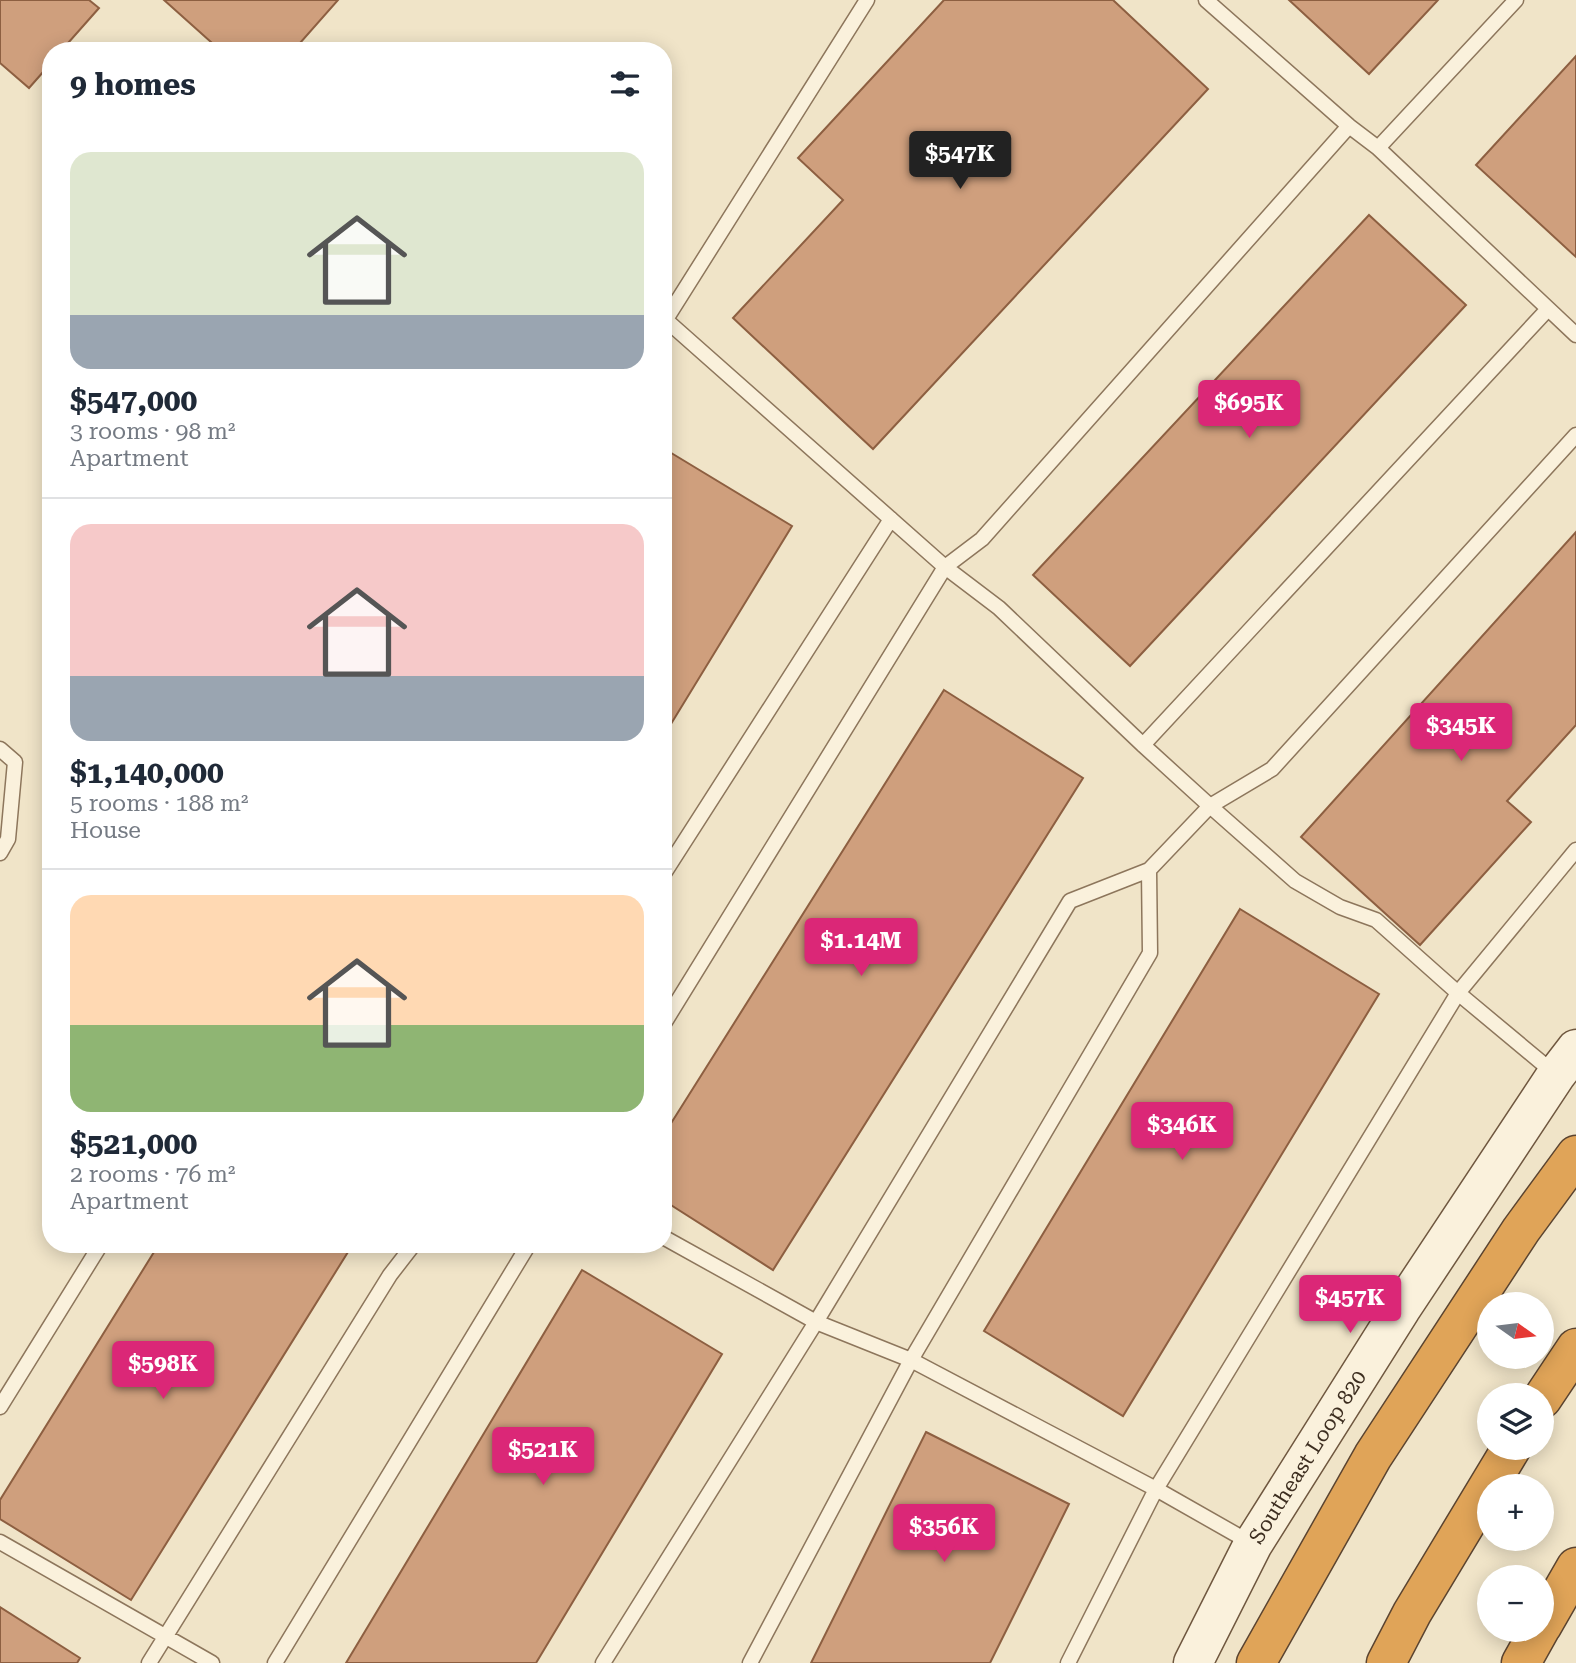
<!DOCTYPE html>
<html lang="en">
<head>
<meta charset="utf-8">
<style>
	:root { --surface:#fff; --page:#f6f6f7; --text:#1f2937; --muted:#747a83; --line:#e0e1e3; --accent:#db2777 }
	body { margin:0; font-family:"Roboto Serif",serif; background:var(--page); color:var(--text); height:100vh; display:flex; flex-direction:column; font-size:26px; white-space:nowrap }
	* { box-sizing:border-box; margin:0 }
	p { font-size:23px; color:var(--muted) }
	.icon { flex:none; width:38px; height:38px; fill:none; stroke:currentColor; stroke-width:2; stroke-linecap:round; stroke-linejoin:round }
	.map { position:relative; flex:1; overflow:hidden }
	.drawer { position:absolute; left:42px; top:42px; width:630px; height:1211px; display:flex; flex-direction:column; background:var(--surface); border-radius:28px; box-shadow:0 4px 18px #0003 }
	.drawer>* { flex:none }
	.needle { width:46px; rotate:104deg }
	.fabs { position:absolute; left:1477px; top:1292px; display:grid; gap:14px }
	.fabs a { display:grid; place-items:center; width:77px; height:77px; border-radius:50%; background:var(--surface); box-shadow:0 4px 18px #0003; font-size:35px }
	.price { position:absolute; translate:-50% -60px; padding:0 16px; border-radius:7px; background:var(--accent); color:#fff; font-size:23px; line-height:46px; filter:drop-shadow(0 2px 4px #0008) }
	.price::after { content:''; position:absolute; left:50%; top:42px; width:21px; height:16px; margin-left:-10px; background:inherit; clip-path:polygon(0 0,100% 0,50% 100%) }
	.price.on { background:#222; color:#fff }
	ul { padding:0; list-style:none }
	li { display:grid; align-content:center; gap:14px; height:371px; padding:0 28px }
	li+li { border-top:2px solid var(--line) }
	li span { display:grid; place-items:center; height:217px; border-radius:21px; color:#555 }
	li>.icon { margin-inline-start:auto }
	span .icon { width:126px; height:126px; fill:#fffc; stroke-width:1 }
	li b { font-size:30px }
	h2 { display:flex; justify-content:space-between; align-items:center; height:84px; padding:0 28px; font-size:30px }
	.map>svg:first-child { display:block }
	.building { fill:#cf9f7d; stroke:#8d5f41; stroke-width:2 }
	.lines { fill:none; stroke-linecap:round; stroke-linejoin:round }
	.lane-casing { stroke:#8d765c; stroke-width:17 }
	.secondary-casing { stroke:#6f573f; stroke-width:41 }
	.highway-casing { stroke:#5b4430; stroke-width:41 }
	.lane { stroke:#faf1dc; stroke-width:14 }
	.secondary { stroke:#faf1dc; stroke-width:38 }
	.highway { stroke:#e0a458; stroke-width:38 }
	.labels { text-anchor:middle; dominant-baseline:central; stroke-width:5; stroke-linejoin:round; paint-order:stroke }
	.street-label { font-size:21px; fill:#3d2e20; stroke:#f7eed8 }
</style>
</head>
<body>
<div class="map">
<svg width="1576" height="1663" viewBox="0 0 1576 1663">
	<rect width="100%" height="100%" fill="#f0e4c8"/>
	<path class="building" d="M 0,0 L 89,0 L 99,8 L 61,51 L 51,51 L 51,63 L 29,88 L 0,63 Z
		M 164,0 L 338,0 L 293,51 L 221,51 Z
		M 944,0 L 1113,0 L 1208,89 L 873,449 L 733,318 L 843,200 L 798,158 Z
		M 1289,0 L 1438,0 L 1369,74 Z
		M 1576,56 L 1576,257 L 1476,165 Z
		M 1369,215 L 1466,305 L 1130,666 L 1033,575 Z
		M 663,448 L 792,526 L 663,737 Z
		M 1576,532 L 1576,725 L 1507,801 L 1531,822 L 1420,945 L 1301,837 Z
		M 944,690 L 1083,778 L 773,1270 L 663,1200 L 663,1136 Z
		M 1240,909 L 1379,994 L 1123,1416 L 984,1331 Z
		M 159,1244 L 353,1244 L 131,1600 L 0,1519 L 0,1500 Z
		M 582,1270 L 722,1354 L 536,1663 L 346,1663 Z
		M 926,1432 L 1069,1504 L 990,1663 L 811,1663 Z
		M 0,1607 L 80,1658 L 77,1663 L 0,1663 Z"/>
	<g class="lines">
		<g class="lane-casing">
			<path id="lane" d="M 1206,0 L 1349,126 L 1378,148 L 1576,335
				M 1378,148 L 1516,0
				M 666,320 L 945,567 L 999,608 L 1143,745 L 1210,806 L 1149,870 L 1150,953 L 911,1360 L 816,1322 L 1070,901 L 1149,870
				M 663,324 L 867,0
				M 1143,745 L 1548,309
				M 0,749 L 15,762 L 8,839 L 0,853
				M 663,875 L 891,519
				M 663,1025 L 945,567 L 982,539 L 1349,126
				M 1554,1073 L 1458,993 L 1376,920 L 1340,907 L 1295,881 L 1210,806 L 1272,769 L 1576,435
				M 0,1407 L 101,1244
				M 0,1542 L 212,1663
				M 149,1663 L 390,1275 L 414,1244
				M 275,1663 L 529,1244
				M 603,1663 L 816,1322 L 663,1237
				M 750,1663 L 911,1360 L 1156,1489 L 1251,1543
				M 1068,1663 L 1156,1489 L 1458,993 L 1576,850"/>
		</g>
		<g class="secondary-casing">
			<g id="secondary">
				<path id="s1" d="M 1193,1663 L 1253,1544 L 1401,1309 L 1556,1075 L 1576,1049"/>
			</g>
		</g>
		<g class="highway-casing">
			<path id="highway" d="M 1542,1399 L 1576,1348
				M 1542,1626 L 1576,1567
				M 1256,1663 L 1373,1456 L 1521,1230 L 1576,1155
				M 1386,1663 L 1412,1613 L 1512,1447
				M 1521,1663 L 1540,1629"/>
		</g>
		<use href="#lane" class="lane"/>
		<use href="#secondary" class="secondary"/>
		<use href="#highway" class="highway"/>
	</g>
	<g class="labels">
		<g class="street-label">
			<text stroke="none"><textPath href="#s1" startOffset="236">Southeast Loop 820</textPath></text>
		</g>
	</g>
</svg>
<div class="fabs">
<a><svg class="needle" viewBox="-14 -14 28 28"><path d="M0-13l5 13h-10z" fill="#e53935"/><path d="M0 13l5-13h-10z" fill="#747a83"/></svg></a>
<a><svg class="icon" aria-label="layers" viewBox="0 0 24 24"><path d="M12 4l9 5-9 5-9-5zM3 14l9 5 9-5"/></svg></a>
<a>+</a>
<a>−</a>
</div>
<b class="price on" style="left:960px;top:191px">$547K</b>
<b class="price" style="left:1249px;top:440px">$695K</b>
<b class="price" style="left:1461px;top:763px">$345K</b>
<b class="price" style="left:861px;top:978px">$1.14M</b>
<b class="price" style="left:1182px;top:1162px">$346K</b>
<b class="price" style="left:1350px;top:1335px">$457K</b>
<b class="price" style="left:163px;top:1401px">$598K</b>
<b class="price" style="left:543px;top:1487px">$521K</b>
<b class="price" style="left:944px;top:1564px">$356K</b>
<section class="drawer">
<h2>9 homes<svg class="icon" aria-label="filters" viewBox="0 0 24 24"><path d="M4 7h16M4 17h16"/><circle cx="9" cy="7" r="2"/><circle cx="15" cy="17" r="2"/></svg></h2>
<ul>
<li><span style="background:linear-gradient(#dfe7d0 75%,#9aa5b1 0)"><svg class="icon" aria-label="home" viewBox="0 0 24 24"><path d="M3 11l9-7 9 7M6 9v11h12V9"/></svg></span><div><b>$547,000</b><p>3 rooms · 98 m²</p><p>Apartment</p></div></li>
<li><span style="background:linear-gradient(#f6c9c9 70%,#9aa5b1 0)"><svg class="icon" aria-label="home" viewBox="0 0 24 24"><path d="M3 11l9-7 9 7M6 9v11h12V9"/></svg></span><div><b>$1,140,000</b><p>5 rooms · 188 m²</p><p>House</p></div></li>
<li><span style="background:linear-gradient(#ffd9b3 60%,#8fb573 0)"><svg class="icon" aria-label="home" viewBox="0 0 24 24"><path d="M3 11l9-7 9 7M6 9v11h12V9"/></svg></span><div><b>$521,000</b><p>2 rooms · 76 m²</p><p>Apartment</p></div></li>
</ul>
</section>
</div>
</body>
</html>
